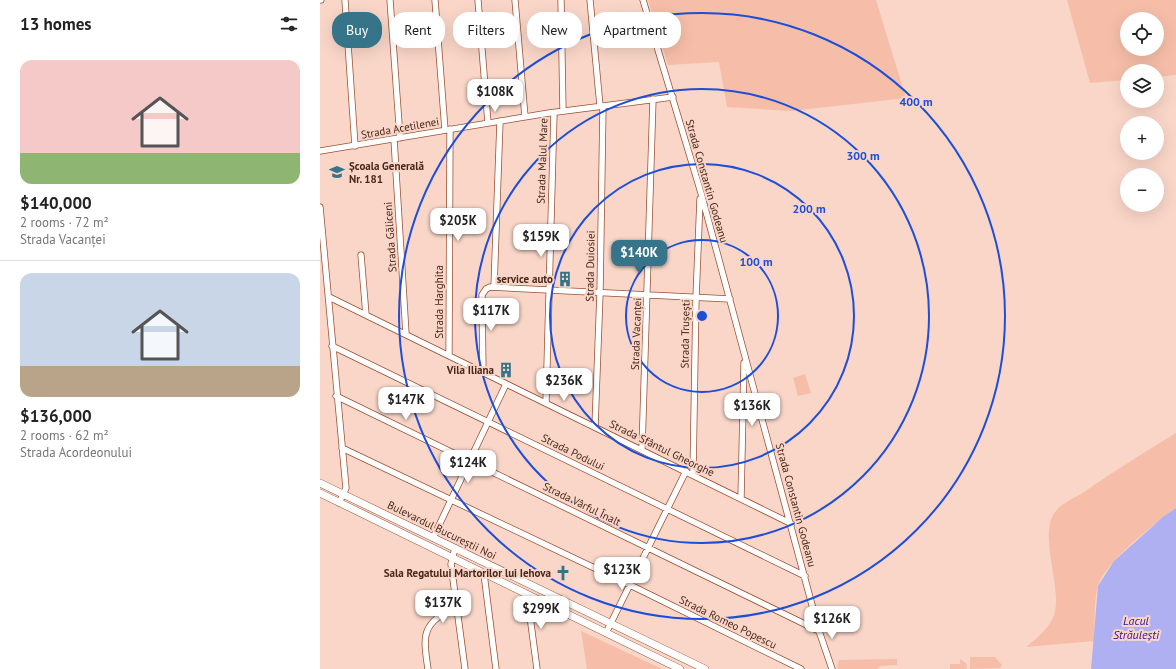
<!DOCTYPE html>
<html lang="en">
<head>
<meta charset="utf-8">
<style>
	:root { --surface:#fff; --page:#f6f6f6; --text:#222; --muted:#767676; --line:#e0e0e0; --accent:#357489 }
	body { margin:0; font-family:"PT Sans",sans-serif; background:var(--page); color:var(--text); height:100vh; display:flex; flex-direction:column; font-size:15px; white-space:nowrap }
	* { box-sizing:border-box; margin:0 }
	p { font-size:13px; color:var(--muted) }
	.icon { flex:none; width:22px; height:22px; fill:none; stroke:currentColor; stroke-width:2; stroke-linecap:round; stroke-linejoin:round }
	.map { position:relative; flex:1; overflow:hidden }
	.panel { display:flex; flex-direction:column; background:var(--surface); width:320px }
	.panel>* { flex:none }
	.hud { position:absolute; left:12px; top:12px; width:380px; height:36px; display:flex; gap:8px }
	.controls { position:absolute; left:800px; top:12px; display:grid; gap:8px }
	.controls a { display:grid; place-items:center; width:44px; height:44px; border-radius:50%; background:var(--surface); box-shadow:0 4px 16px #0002; font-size:20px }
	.price { position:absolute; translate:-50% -34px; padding:0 9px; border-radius:8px; background:#fff; color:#222; font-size:13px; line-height:26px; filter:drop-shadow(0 1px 2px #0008) }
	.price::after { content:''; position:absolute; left:50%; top:24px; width:12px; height:9px; margin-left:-6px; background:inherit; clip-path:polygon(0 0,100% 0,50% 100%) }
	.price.on { background:var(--accent); color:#fff }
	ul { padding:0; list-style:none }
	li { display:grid; align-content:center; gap:8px; height:212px; padding:0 20px }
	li+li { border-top:1px solid var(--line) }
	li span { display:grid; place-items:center; height:124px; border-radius:12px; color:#555 }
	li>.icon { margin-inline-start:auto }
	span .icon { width:72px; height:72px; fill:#fffc; stroke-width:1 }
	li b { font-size:17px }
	h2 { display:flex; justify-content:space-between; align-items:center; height:48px; padding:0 20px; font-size:17px }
	.chip { padding:0 14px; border-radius:16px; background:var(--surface); box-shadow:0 4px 16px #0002; font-size:14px; line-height:36px }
	.chip.on { background:var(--accent); color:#fff }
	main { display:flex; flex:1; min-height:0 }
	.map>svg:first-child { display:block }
	.green { fill:#f6bea8; fill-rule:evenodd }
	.water { fill:#aeb0f2 }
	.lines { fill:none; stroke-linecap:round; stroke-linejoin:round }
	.minor-casing { stroke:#9a4f30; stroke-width:7 }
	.major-casing { stroke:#9a4f30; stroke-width:8 }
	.minor { stroke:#fff; stroke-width:5.5 }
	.major { stroke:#fff; stroke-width:7 }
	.ring { fill:none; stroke:#1d4ed8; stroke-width:2 }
	.labels { text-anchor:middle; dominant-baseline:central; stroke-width:4; stroke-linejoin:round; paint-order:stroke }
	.street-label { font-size:11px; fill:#48271a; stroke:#f9d6c8 }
	.poi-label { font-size:11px; font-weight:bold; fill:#48271a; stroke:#f9d6c8; text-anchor:end }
	.water-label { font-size:12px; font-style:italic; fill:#361395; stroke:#f9d6c8 }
	.centre { fill:#1d4ed8; stroke:#f9d6c8; stroke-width:2 }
	.ring-label { font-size:12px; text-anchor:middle; font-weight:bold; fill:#1d4ed8; stroke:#f9d6c8; stroke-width:4; stroke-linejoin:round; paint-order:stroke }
</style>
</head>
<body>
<main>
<section class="panel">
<h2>13 homes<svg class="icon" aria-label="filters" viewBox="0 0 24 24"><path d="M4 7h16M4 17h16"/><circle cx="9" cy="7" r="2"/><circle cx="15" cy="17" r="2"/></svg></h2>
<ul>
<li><span style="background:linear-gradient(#f6c9c9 75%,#8fb573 0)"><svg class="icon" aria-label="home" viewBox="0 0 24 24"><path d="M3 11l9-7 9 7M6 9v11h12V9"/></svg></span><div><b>$140,000</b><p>2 rooms · 72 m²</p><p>Strada Vacanței</p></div></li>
<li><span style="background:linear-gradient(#c9d6e8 75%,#b9a48a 0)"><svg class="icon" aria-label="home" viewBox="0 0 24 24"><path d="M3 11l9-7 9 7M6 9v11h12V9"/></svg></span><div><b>$136,000</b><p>2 rooms · 62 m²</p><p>Strada Acordeonului</p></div></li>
</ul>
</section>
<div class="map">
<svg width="856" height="669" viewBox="0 0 856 669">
	<rect width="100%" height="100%" fill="#f9d6c8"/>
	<path class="green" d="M 328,0 L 556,0 L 586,98 L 471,111 L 407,107 L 399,62 L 348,65 Z
		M 747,0 L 856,0 L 856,75 L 837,77 L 837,71 L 807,71 L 807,80 L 770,83 ZM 807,19 L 837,19 L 837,49 L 807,49 Z
		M 485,374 L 491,393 L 478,396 L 473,378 Z
		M 856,433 L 856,508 C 835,523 786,561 778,586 C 774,597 775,628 774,641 L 706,647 C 716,639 727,630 733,618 C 745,592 716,533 736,511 C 742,503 755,498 764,492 C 794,471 825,452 856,433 Z
		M 261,631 L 342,669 L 267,669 Z
		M 650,657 L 675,657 L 682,665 L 680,668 L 650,669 Z
		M 577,659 L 577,665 L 561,666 L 557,669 L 517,669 L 519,660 Z
		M 640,659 L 646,663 L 647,669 L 630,669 L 630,664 L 640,664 Z"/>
	<path class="water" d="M 856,508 L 856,669 L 771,669 L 778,586 L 794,561 L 843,517 Z"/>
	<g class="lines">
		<g class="minor-casing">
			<path id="minor" d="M 0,0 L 1,0
				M 25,0 L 35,146
				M 70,0 L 80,138
				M 115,0 L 125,130
				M 158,0 L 168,123
				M 195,0 L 205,117
				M 241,0 L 243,111
				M 270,0 L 280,106
				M 323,0 L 381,193 L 499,631 L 512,669
				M 74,139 L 86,334
				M 0,151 L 229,113 L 353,97
				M 0,207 L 26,488 L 19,503
				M 41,255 L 46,315
				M 174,287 L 180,121
				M 9,297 L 472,524
				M 12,346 L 485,576
				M 129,355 L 130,129
				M 163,372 L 162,295 L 166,289 L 170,287 L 410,299
				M 16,396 L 499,631
				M 226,403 L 234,113
				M 275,426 L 280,293 L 283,106
				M 22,448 L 306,583 L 481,669
				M 322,449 L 333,99
				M 373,474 L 376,298 L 380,199
				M 421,498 L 424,363
				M 113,538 L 186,384
				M 135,548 L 131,564 L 145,669
				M 164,574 L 176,669
				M 207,594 L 217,669
				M 286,633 L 366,471
				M 108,669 C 102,630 103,626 137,604"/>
		</g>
		<g class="major-casing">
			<path id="major" d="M 0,483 L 385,669
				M 0,493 L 360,669"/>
		</g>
		<use href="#minor" class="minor"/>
		<use href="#major" class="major"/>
	</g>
	<g class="ring">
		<circle cx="382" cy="316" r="76"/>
		<circle cx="382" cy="316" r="152"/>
		<circle cx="382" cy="316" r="227"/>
		<circle cx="382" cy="316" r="303"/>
	</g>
	<defs>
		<g id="school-bare" transform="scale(1.2)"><path d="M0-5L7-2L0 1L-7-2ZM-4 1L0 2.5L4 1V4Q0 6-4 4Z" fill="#357489" stroke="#f9d6c8" stroke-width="2.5" paint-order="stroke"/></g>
		<g id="building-bare" transform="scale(1.2)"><path d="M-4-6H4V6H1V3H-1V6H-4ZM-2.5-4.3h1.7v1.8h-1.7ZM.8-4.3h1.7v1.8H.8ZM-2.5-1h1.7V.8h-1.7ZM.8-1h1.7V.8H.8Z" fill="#357489" stroke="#f9d6c8" stroke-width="2.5" paint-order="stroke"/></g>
		<g id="church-bare" transform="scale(1.2)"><path d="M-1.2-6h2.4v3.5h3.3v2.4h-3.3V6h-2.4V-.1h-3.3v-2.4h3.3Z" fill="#357489" stroke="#f9d6c8" stroke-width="2.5" paint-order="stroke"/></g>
	</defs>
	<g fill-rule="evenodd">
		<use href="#school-bare" x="17" y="172"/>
		<use href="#building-bare" x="245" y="279"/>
		<use href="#building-bare" x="186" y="370"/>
		<use href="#church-bare" x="243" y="573"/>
	</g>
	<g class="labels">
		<g class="street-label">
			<text transform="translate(80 128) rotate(-10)">Strada Acetilenei</text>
			<text transform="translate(222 161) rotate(-88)">Strada Malul Mare</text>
			<text transform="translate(387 181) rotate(74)">Strada Constantin Godeanu</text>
			<text transform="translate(70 237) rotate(-94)">Strada Găliceni</text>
			<text transform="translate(270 266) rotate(-89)">Strada Duiosiei</text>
			<text transform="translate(119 302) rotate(-90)">Strada Harghita</text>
			<text transform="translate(316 334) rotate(-88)">Strada Vacanței</text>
			<text transform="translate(365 334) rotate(-89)">Strada Trușești</text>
			<text transform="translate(342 448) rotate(26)">Strada Sfântul Gheorghe</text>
			<text transform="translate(253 452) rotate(26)">Strada Podului</text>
			<text transform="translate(262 504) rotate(26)">Strada Vârful Înalt</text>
			<text transform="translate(476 505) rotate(75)">Strada Constantin Godeanu</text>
			<text transform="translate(122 530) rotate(26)">Bulevardul Bucureștii Noi</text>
			<text transform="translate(408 622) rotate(26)">Strada Romeo Popescu</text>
		</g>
		<g class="poi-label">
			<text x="29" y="166" text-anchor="start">Școala Generală<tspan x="29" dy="13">Nr. 181</tspan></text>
			<text x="233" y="279">service auto</text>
			<text x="174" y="370">Vila Iliana</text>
			<text x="231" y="573">Sala Regatului Martorilor lui Iehova</text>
		</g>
		<g class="water-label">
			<text x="816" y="620">Lacul<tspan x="816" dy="14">Străulești</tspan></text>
		</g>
	</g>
	<circle cx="382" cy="316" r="6" class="centre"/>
	<g class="ring-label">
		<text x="596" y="106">400 m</text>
		<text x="543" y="160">300 m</text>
		<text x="489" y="213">200 m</text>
		<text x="436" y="266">100 m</text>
	</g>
</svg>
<div class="controls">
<a><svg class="icon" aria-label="locate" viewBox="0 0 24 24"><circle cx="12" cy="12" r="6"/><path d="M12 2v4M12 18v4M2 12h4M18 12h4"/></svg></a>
<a><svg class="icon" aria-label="layers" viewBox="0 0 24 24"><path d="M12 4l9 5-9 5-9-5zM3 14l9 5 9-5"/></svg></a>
<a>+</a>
<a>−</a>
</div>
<b class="price" style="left:175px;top:113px">$108K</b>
<b class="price" style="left:138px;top:242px">$205K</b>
<b class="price" style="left:221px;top:258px">$159K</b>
<b class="price on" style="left:319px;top:274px">$140K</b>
<b class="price" style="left:171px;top:332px">$117K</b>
<b class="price" style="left:244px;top:402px">$236K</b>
<b class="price" style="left:86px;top:421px">$147K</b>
<b class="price" style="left:432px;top:427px">$136K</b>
<b class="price" style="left:148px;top:484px">$124K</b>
<b class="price" style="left:302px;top:591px">$123K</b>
<b class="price" style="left:123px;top:624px">$137K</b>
<b class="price" style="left:221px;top:630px">$299K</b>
<b class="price" style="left:512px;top:640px">$126K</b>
<div class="hud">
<a class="chip on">Buy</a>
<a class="chip">Rent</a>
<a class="chip">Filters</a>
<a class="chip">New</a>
<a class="chip">Apartment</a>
</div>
</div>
</main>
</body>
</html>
